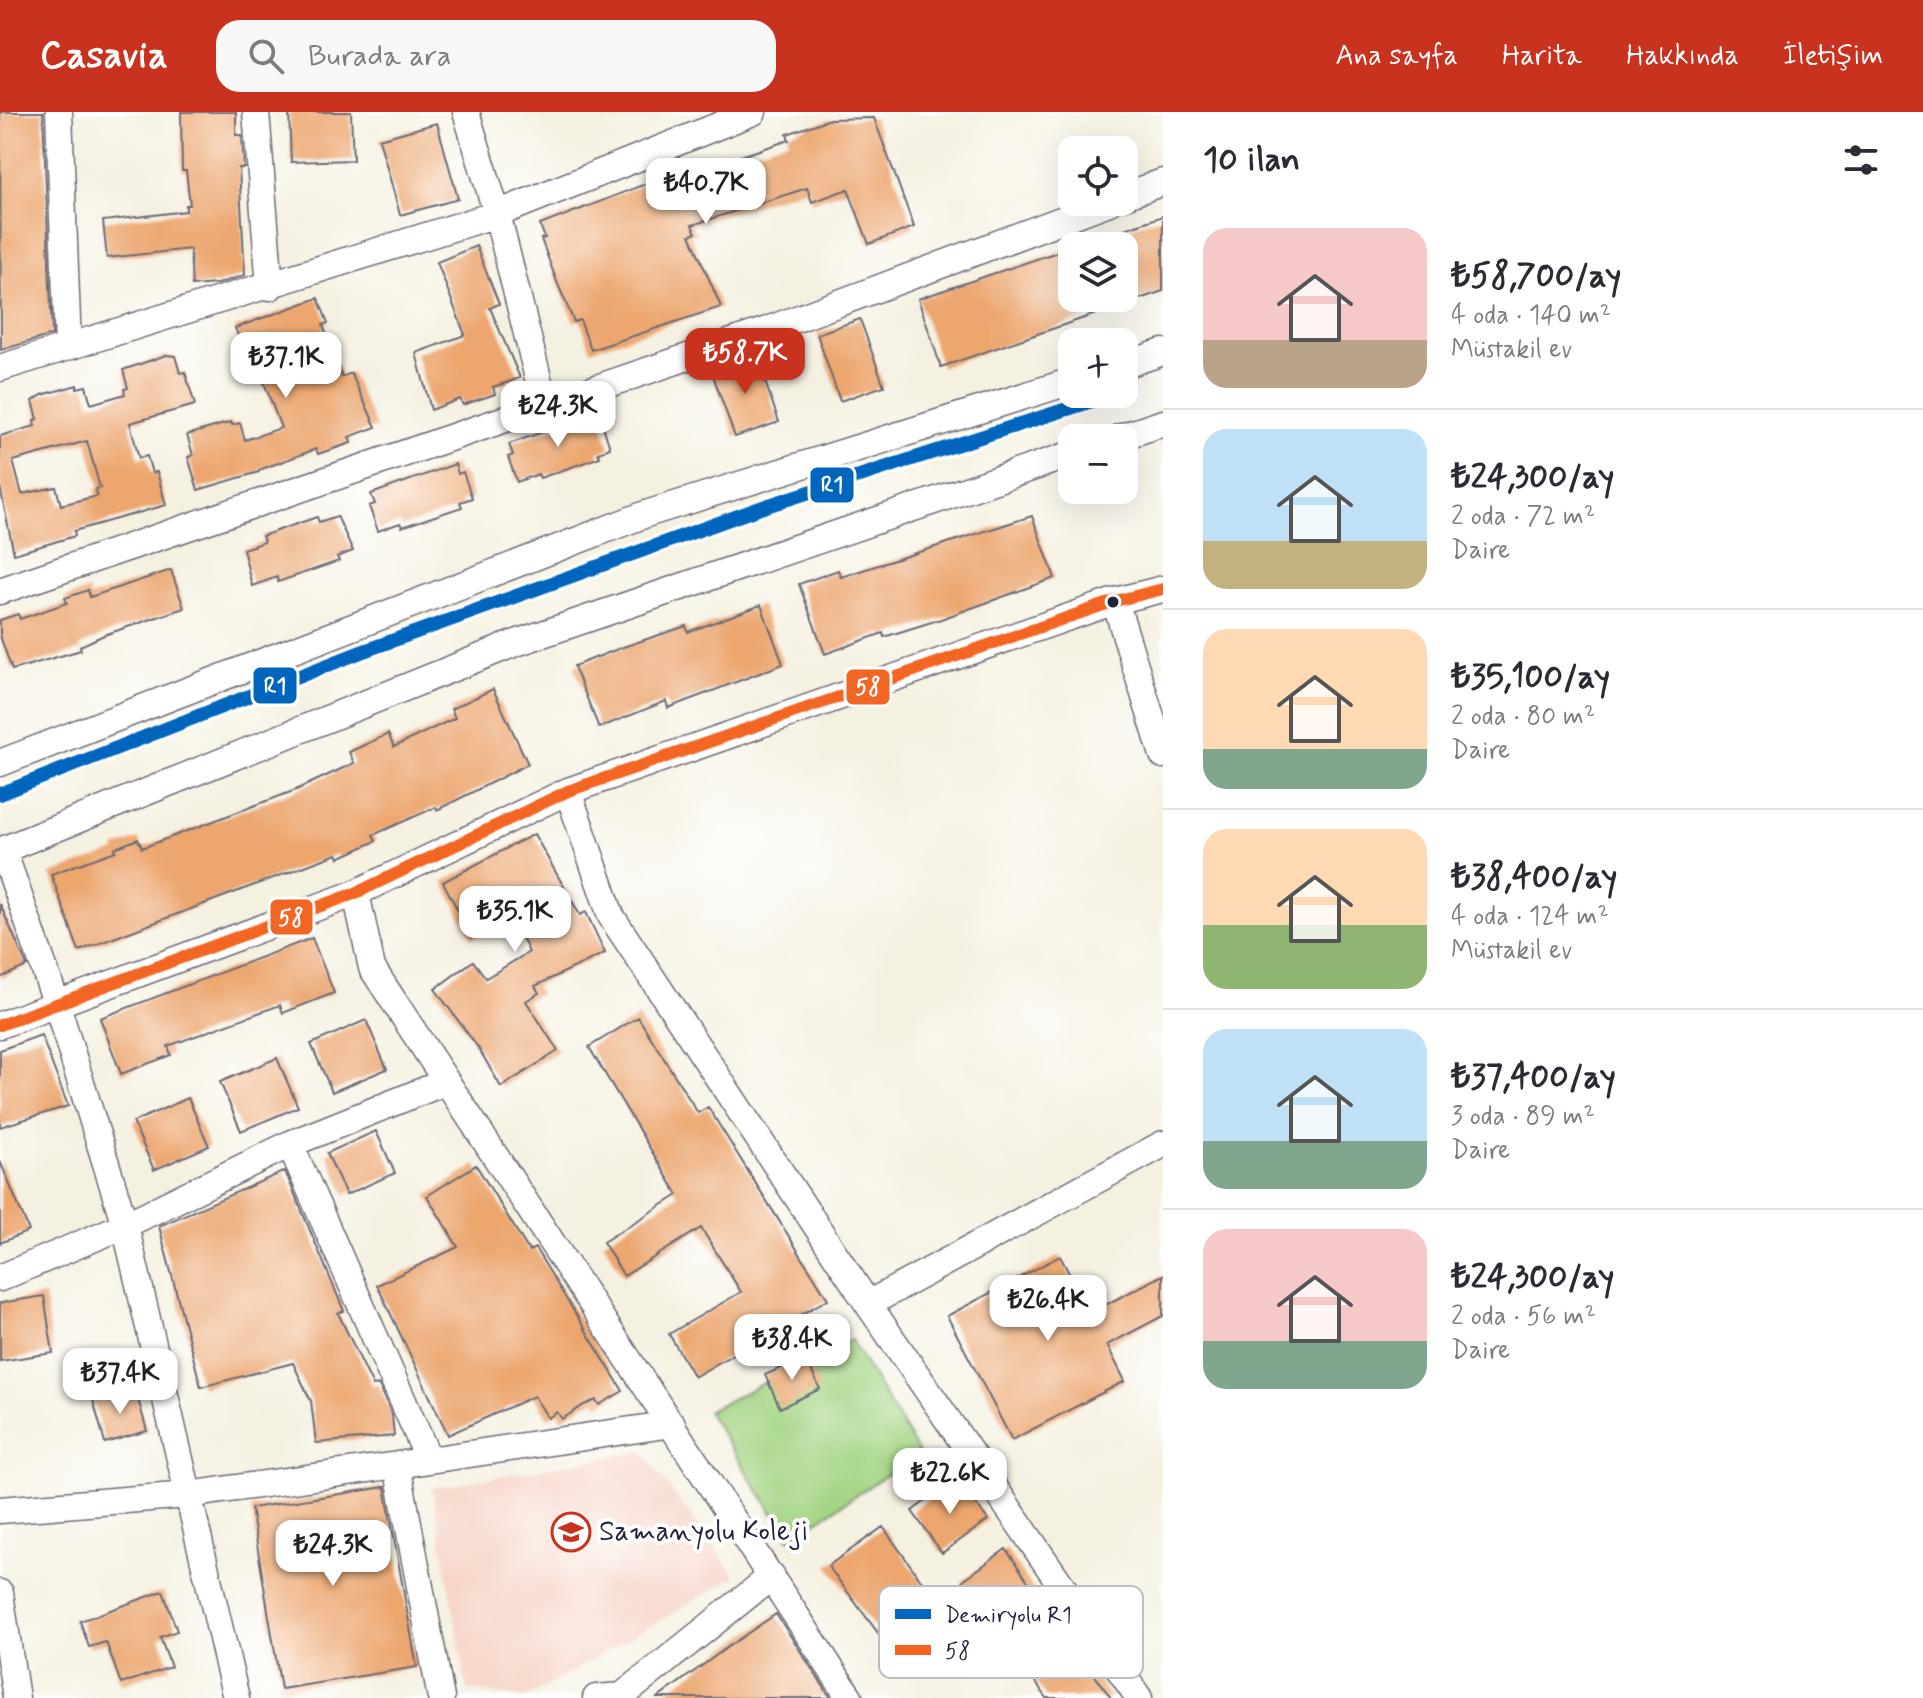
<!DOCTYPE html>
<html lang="tr">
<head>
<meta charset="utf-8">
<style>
	:root { --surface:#fff; --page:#f7f7f7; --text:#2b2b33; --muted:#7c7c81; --line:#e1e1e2; --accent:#c8321e }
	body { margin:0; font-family:Mynerve,sans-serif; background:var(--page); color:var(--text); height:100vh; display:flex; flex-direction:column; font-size:30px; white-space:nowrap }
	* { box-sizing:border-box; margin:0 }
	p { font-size:26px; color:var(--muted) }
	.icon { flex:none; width:44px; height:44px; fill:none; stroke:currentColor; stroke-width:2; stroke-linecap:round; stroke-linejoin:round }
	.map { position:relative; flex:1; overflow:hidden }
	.details { display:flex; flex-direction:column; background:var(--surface); width:760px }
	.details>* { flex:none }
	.tools { position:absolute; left:1058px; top:24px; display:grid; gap:16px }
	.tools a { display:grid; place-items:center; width:80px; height:80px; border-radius:16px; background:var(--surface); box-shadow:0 8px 32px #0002; font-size:40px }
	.price { position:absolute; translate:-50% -68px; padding:0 18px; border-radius:16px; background:#fff; color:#222; font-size:26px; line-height:52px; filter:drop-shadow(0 2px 4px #0008) }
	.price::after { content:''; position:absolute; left:50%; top:48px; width:24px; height:18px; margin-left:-12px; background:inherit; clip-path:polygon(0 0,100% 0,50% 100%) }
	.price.active { background:var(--accent); color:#fff }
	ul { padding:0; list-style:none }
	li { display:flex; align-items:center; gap:24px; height:200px; padding:0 40px }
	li+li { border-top:2px solid var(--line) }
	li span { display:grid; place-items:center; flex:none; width:224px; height:160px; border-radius:24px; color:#555 }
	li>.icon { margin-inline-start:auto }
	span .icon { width:96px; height:96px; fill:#fffc; stroke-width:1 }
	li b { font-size:34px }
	h2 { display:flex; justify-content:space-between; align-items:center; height:96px; padding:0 40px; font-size:34px }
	header { display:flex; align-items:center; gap:48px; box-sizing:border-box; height:112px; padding:0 40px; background:var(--accent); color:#fff }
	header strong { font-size:38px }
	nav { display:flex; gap:44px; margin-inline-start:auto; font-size:28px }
	.search { width:560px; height:72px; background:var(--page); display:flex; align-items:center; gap:20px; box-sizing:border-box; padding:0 28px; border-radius:24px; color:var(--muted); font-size:30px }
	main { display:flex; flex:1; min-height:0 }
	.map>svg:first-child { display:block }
	.built { fill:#f6d2c3 }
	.green { fill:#a3d482; stroke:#627b5e; stroke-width:2 }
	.building { fill:#eca66e; fill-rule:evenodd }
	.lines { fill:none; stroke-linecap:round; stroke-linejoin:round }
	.minor-casing { stroke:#6c6a75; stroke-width:29 }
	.minor { stroke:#fff; stroke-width:26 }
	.bus-1-casing { stroke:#fff; stroke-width:18 }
	.bus-1 { stroke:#f26522; stroke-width:12 }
	.rail-1-casing { stroke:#fff; stroke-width:20 }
	.rail-1 { stroke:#0065bd; stroke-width:14 }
	.bus-dot { fill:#22223b; stroke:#fff; stroke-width:3 }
	.labels { text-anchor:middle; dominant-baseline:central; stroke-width:8; stroke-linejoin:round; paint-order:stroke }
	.poi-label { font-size:28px; fill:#22223b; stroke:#fff; text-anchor:start }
	.key { fill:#fff; stroke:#bdbdc4; stroke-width:2 }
	.key-label { font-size:22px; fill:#22223b }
	.line-badge { stroke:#fff; stroke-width:3 }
	.badge-label { font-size:22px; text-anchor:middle; font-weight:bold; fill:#fff }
</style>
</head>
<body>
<header>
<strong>Casavia</strong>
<div class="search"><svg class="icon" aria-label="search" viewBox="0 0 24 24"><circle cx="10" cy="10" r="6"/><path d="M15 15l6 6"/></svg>Burada ara</div>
<nav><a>Ana sayfa</a><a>Harita</a><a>Hakkında</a><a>İletişim</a></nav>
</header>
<main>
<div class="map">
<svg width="1163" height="1586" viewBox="0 0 1163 1586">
	<rect width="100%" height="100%" fill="#fff"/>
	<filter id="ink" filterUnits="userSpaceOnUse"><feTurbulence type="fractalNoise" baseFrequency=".0125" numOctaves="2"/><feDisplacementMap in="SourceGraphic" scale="16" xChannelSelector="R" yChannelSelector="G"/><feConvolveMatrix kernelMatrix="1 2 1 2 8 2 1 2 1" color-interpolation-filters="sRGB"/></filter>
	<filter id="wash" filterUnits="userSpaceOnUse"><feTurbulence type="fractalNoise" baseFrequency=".006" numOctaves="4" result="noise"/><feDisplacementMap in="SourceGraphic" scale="32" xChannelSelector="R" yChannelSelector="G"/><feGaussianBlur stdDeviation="1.8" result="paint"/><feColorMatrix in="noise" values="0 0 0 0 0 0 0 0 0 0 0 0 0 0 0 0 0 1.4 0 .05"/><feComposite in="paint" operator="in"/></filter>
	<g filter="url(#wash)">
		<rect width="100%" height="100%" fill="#f5f1e1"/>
		<path class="built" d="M 642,1339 L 736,1464 L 526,1586 L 467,1578 L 432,1376 Z"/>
		<path class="green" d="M 851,1228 L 919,1341 L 790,1427 L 707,1299 Z"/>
		<g id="blocks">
			<path class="building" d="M 0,0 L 43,0 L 52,223 L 1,238 Z
				M 181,0 L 236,0 L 236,23 L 242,23 L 244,56 L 239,56 L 245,163 L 217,172 L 192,174 L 190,137 L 107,146 L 103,109 L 186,99 L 186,93 L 190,93 L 186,59 L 182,59 Z
				M 289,0 L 351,0 L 353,48 L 291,50 Z
				M 874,6 L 914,115 L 869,132 L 848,77 L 812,90 L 807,76 L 692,113 L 696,121 L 690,123 L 721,195 L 591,238 L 580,208 L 574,210 L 557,170 L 541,127 L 545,126 L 540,113 L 673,61 L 674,64 L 716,49 L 717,52 L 789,28 L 787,22 L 830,7 Z
				M 437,11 L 458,87 L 400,103 L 379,27 Z
				M 1163,104 L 1163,179 L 941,255 L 918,187 L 1072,135 L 1072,186 L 1124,186 L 1124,134 L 1083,131 Z
				M 476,134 L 499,192 L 490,196 L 520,266 L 493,275 L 495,282 L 463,293 L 460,287 L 431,298 L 416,241 L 465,223 L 437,150 Z
				M 318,186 L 328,211 L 323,213 L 342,265 L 351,261 L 376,315 L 349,325 L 351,331 L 318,342 L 316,337 L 259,358 L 259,360 L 198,378 L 188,345 L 193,343 L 187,323 L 231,310 L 232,313 L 240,311 L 245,328 L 281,316 L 262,265 L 259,266 L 249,239 L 245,241 L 235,216 Z
				M 860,207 L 884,274 L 840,289 L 817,222 Z
				M 166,243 L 175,244 L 180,261 L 185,260 L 195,293 L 130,311 L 139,346 L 147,344 L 152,361 L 157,360 L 166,393 L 74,419 L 75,424 L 14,442 L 0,375 L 0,324 L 35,314 L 34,308 L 38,307 L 33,289 L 42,283 L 77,273 L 77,276 L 86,274 L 91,292 L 125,282 L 124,277 L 128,276 L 123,258 ZM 87,329 L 100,376 L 95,377 L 97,384 L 61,393 L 56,375 L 22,382 L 13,349 Z
				M 756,243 L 779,310 L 735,325 L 711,258 Z
				M 593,302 L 597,312 L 602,311 L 610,336 L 598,341 L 600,345 L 540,366 L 538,362 L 517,370 L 508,345 L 513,343 L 509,332 Z
				M 455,352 L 458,362 L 463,360 L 472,386 L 460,390 L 462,395 L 402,415 L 400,411 L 378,419 L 369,394 L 375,392 L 371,382 Z
				M 337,404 L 353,439 L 337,445 L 339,449 L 278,470 L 277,465 L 252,474 L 243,437 L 264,430 L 262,424 L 282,417 L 317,405 L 319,410 Z
				M 1032,404 L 1055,466 L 941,507 L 884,525 L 883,521 L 825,542 L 799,472 L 838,458 L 841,465 Z
				M 171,458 L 184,496 L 104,523 L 80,534 L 81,538 L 12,558 L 0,524 L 0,508 L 18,502 L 20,507 L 67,491 L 65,486 L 88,478 L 90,485 Z
				M 761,493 L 783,552 L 668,596 L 666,589 L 599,616 L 574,554 L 623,535 L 686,514 L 688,520 Z
				M 493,577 L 528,652 L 437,698 L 436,695 L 373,723 L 376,729 L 339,746 L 337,742 L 79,839 L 51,762 L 116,739 L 115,736 L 138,727 L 142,736 L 296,678 L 354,651 L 349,640 L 388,622 L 394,635 L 455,606 L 451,597 Z
				M 534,722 L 580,803 L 586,800 L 605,841 L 535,874 L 539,881 L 526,889 L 558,939 L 501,975 L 479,937 L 435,877 L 473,849 L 486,866 L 529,840 L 512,805 L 472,826 L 443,770 Z
				M 0,792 L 27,854 L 0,866 Z
				M 312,826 L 334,881 L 283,901 L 280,893 L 168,934 L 171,943 L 121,962 L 100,906 Z
				M 638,905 L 698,1001 L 708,995 L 828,1187 L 694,1265 L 669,1222 L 741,1180 L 701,1116 L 624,1164 L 603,1130 L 678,1083 L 589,935 Z
				M 366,908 L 387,957 L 332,980 L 311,932 Z
				M 41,923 L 68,994 L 0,1015 L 0,938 Z
				M 277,946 L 298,995 L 241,1019 L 220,970 Z
				M 188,986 L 209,1034 L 154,1058 L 133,1010 Z
				M 376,1019 L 395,1061 L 346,1083 L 327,1041 Z
				M 0,1049 L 29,1119 L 0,1131 Z
				M 476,1053 L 529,1139 L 535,1136 L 623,1279 L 599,1293 L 596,1288 L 584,1293 L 562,1307 L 557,1300 L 548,1306 L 534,1284 L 448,1323 L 377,1173 L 458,1135 L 427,1084 Z
				M 285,1059 L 344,1199 L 338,1201 L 373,1274 L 379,1273 L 392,1303 L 394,1324 L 316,1331 L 311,1289 L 293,1251 L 201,1275 L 159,1114 Z
				M 1060,1144 L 1090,1201 L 1163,1163 L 1163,1204 L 1107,1233 L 1125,1269 L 1012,1328 L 947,1204 Z
				M 44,1184 L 53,1241 L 0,1249 L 0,1191 Z
				M 805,1245 L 820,1277 L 780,1296 L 765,1263 Z
				M 135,1276 L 147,1319 L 105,1331 L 93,1288 Z
				M 957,1366 L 988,1408 L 942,1441 L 912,1399 Z
				M 385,1375 L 417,1555 L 281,1577 L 251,1396 Z
				M 883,1415 L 941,1496 L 888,1534 L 828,1454 Z
				M 1006,1437 L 1036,1481 L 1111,1586 L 1047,1586 L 962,1469 Z
				M 163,1479 L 177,1519 L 160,1525 L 171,1555 L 121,1572 L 106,1530 L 89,1535 L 80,1509 Z
				M 776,1502 L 831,1586 L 658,1586 L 729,1534 Z"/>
		</g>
	</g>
	<g filter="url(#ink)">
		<use href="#blocks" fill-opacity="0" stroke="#6c6a75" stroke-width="2"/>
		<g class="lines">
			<g class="minor-casing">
				<path id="minor" d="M 59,0 L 68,235
					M 256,0 L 270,175
					M 466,0 L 497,102 L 545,294
					M 1124,84 L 1163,70
					M 1124,253 L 1163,240
					M 0,256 L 497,102 L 753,0
					M 1118,326 L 1163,311
					M 0,479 L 767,218 L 1109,90
					M 1115,489 L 1163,643
					M 0,651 L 646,402 L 1072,269
					M 568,679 L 611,804 L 868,1192 L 1139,1586
					M 3,738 L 56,890 L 125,1113 L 236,1586
					M 0,739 L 513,532 L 1072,342
					M 356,781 L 372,856 L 850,1586
					M 0,913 L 356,781 L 568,679 L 1115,489 L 1163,477
					M 290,1032 L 429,1348 L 397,1353 L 441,1586
					M 0,1166 L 125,1113 L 290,1032 L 445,970
					M 868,1192 L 1163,1032
					M 429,1348 L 672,1312
					M 0,1398 L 188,1383 L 397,1353
					M 0,1481 L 16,1586
					M 596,1586 L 622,1584 L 772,1464"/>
			</g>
			<use href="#minor" class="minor"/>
			<g class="bus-1-casing">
				<path id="bus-1" d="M 0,913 L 356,781 L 568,679 L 1115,489 L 1163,477"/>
			</g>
			<use href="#bus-1" class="bus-1"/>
			<g class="rail-1-casing">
				<path id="rail-1" d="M 0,682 L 361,540 L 760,396 L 1114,282"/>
			</g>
			<use href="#rail-1" class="rail-1"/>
		</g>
	</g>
	<defs>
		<g id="school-ring" transform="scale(2)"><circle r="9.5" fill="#fff" stroke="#c8321e" stroke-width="1.5"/><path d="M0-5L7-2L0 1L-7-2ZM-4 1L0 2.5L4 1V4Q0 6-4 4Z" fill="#c8321e"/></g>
	</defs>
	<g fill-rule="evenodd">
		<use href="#school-ring" x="571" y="1420"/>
	</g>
	<circle class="bus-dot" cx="1113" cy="490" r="7"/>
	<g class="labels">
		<g class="poi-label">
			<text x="599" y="1420">Samanyolu Koleji</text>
		</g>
	</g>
	<rect x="879" y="1474" width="264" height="92" rx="12" class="key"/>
	<rect x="895" y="1497" width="36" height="10" fill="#0065bd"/>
	<rect x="895" y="1533" width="36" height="10" fill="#f26522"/>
	<g class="key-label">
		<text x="945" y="1510">Demiryolu R1</text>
		<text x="945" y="1546">58</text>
	</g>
	<g class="line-badge">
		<rect x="809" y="354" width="46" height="38" rx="8" fill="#0065bd"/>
		<rect x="252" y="554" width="46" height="39" rx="8" fill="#0065bd"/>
		<rect x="845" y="556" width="46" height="38" rx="8" fill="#f26522"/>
		<rect x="269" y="786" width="45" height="38" rx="8" fill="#f26522"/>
	</g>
	<g class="badge-label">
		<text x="832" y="380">R1</text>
		<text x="275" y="581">R1</text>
		<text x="868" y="582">58</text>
		<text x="291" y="813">58</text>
	</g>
</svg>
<div class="tools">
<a><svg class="icon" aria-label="locate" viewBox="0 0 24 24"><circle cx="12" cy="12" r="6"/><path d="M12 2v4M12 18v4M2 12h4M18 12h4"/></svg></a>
<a><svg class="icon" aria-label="layers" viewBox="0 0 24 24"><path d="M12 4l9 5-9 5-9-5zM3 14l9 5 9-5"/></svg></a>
<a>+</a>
<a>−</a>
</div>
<b class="price" style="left:706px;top:114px">₺40.7K</b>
<b class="price active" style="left:745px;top:284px">₺58.7K</b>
<b class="price" style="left:286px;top:288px">₺37.1K</b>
<b class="price" style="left:558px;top:337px">₺24.3K</b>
<b class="price" style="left:515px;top:842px">₺35.1K</b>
<b class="price" style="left:1048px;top:1231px">₺26.4K</b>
<b class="price" style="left:792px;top:1270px">₺38.4K</b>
<b class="price" style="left:120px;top:1304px">₺37.4K</b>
<b class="price" style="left:950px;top:1404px">₺22.6K</b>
<b class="price" style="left:333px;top:1476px">₺24.3K</b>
</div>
<section class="details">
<h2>10 ilan<svg class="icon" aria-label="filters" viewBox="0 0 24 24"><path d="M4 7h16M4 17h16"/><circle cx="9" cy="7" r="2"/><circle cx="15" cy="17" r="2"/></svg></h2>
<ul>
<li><span style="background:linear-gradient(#f6c9c9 70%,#b9a48a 0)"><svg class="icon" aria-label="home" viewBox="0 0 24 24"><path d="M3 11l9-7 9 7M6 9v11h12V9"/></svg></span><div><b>₺58,700/ay</b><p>4 oda · 140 m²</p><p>Müstakil ev</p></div></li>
<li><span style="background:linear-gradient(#bfe0f5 70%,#c2b280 0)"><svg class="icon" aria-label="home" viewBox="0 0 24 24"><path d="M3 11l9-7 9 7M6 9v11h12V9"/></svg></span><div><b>₺24,300/ay</b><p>2 oda · 72 m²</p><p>Daire</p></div></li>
<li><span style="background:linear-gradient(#ffd9b3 75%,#7fa58c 0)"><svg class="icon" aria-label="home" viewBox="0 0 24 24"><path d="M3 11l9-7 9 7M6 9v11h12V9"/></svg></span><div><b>₺35,100/ay</b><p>2 oda · 80 m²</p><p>Daire</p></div></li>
<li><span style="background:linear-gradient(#ffd9b3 60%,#8fb573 0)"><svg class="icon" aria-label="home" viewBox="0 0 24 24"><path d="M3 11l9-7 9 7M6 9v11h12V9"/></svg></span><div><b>₺38,400/ay</b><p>4 oda · 124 m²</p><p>Müstakil ev</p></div></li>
<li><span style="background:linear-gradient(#bfe0f5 70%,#7fa58c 0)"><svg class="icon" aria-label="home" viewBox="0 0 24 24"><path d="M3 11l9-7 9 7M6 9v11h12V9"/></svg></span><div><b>₺37,400/ay</b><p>3 oda · 89 m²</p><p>Daire</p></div></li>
<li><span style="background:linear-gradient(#f6c9c9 70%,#7fa58c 0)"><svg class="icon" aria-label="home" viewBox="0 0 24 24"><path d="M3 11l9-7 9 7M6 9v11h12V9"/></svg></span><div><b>₺24,300/ay</b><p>2 oda · 56 m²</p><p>Daire</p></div></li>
</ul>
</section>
</main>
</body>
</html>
